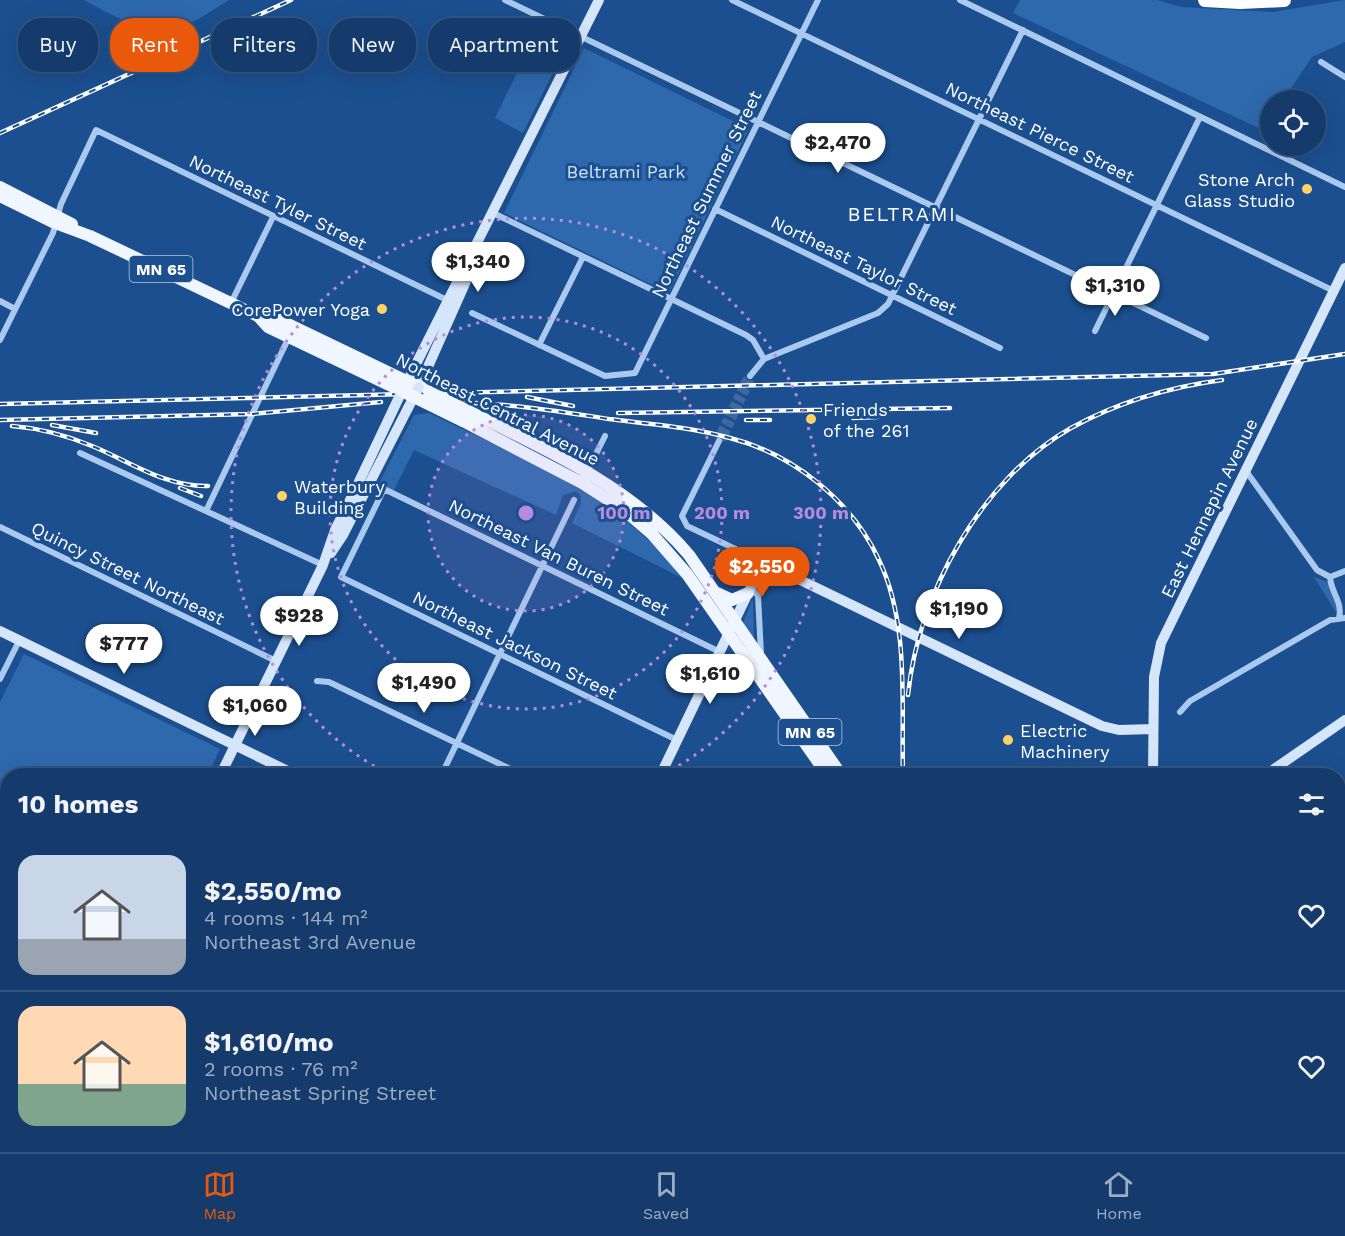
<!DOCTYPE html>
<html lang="en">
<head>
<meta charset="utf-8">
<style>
	:root { --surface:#143b6b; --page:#214673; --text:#f1f3f6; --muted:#9dadc1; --line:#33557e; --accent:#ea580c }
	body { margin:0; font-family:"Work Sans",sans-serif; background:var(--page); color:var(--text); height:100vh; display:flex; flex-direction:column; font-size:22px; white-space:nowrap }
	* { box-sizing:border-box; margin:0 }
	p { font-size:20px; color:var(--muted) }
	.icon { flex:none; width:33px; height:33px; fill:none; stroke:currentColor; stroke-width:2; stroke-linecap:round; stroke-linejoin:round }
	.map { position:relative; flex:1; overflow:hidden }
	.details { position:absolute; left:0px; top:768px; width:1346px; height:384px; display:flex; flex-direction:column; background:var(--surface); border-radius:24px 24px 0 0; box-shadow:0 6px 24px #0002,0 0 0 2px var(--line) }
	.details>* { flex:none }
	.guide { position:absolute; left:18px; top:18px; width:600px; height:54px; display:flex; gap:12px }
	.controls { position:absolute; left:1260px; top:90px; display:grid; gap:12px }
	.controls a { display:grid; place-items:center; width:66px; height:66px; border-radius:50%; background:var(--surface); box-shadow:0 6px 24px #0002,0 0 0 2px var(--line); font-size:30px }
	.price { position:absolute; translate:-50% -51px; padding:0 14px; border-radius:21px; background:#fff; color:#222; font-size:20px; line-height:39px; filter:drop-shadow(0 2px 3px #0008) }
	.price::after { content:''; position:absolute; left:50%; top:36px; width:18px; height:14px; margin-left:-9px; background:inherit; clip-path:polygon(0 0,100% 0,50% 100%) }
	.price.selected { background:var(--accent); color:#fff }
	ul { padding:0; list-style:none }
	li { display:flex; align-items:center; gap:18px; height:150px; padding:0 18px }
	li+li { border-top:2px solid var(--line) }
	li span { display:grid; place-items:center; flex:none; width:168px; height:120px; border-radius:18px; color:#555 }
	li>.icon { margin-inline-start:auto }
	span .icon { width:72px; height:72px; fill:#fffc; stroke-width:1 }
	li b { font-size:26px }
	h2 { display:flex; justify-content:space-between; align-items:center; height:72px; padding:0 18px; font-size:26px }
	.tag { padding:0 21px; border-radius:24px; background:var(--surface); box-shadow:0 6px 24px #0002,0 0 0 2px var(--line); font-size:21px; line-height:54px }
	.tag.selected { background:var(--accent); color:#fff }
	.menu { display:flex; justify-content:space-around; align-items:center; height:84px; border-top:2px solid var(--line); background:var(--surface); font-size:16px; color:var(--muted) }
	.menu a { display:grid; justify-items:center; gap:3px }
	.menu .selected { color:var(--accent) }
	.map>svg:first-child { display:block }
	.green { fill:#2e69ad }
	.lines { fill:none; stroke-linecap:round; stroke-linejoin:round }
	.street-tunnel { stroke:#3d69a0; stroke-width:6; stroke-dasharray:6 3; stroke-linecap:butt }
	.street { stroke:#a9c9ee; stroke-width:6 }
	.secondary { stroke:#d6e6fa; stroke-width:10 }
	.primary { stroke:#f0f6ff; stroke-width:12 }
	.highway { stroke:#fff; stroke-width:14 }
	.rail-casing { stroke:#fff; stroke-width:4.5 }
	.rail { stroke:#1b4f8f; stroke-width:2; stroke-dasharray:7; stroke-linecap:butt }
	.secondary-bridge { stroke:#d6e6fa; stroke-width:10 }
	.primary-bridge { stroke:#f0f6ff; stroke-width:12 }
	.ring { fill:none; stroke:#b68bdc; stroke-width:3; stroke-dasharray:3 6 }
	.poi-dot { fill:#ffd166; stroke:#1b4f8f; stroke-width:2 }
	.labels { text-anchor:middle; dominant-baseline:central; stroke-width:6; stroke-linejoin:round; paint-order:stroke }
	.shield { fill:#1b4f8f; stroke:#bbcadd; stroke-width:1.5 }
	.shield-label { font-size:16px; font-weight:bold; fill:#fff }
	.street-label { font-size:18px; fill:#fff; stroke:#1b4f8f }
	.park-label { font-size:18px; fill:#cfe3fa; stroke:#1b4f8f }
	.poi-label { font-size:18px; fill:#fff; stroke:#1b4f8f; text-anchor:start }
	.neighbourhood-label { font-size:20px; letter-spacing:1.5px; fill:#fff; stroke:#1b4f8f }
	.centre { fill:#b68bdc; stroke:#1b4f8f; stroke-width:3 }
	.ring-label { font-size:18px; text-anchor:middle; font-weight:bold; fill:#b68bdc; stroke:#1b4f8f; stroke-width:6; stroke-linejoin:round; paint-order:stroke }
</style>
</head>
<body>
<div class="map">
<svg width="1345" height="1152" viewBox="0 0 1345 1152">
	<rect width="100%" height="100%" fill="#1b4f8f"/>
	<path class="green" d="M 84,0 L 229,0 C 215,8 199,21 184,25 C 146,37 116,17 84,0 Z
		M 1020,0 L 1157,0 L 1181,7 L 1273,12 L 1345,0 L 1345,42 L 1312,57 L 1283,100 L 1270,100 L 1270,119 L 1263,130 L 1013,13 Z
		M 540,26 L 568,42 L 523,133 L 495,118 Z
		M 584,48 L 749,129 L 669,293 L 504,213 Z
		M 429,413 C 513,454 626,499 682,578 L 572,523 L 581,503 L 581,496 L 576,491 L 563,495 L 556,515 L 414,450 L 393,492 L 378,485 L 414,415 Z
		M 1314,577 L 1328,582 L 1338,604 L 1337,611 L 1335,611 Z
		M 752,600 L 753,601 L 754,641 L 743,623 Z
		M 24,654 L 220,749 L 208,775 L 8,776 L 7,845 L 0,841 L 0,702 Z
		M 99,1145 L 136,1145 L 152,1152 L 100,1152 Z
		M 491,1145 L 712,1144 L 724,1150 L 760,1149 L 760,1152 L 491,1152 L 488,1151 Z"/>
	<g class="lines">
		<path class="street-tunnel" d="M 719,441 L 724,438 L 751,381 L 750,376
			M 719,441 L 719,434 L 745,380 L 750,376"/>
		<path class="street" d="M 505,0 L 1206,338
			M 732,0 L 1334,291
			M 960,0 L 1345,187
			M 1321,62 L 1345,77
			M 715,209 L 1000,348
			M 493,213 L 746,335 L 753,340 L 764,359
			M 0,301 L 15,309
			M 231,303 L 273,217
			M 472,313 L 605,376 L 635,373 L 818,0
			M 1095,331 L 1200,117
			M 0,340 L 53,233 L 61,204 L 96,130 L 447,300
			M 539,345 L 583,257
			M 750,376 L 764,359 L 878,313 L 888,304 L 1023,30
			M 719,441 L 682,516 L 687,526 L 763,562
			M 80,453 L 323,565
			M 1246,471 L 1317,570 L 1330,577
			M 586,474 L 605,436
			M 206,511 L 289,337
			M 0,527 L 276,661
			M 1330,577 C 1331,593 1343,602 1339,618
			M 1330,577 L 1345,571
			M 751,587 L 758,596 L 761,654
			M 0,679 L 19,641
			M 317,681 L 329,682 L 525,776
			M 1180,712 L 1190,701 L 1330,620 L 1345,618
			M 677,740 L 341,577 L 384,489 L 720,652
			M 441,776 L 574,500
			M 0,851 L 8,855
			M 1338,874 L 1345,869
			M 0,960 L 8,964
			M 1338,1021 L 1345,1016
			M 1338,1068 L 1345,1078
			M 381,1144 L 396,1152
			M 769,1144 L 769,1152
			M 1239,1144 L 1244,1152
			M 258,1152 L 262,1144
			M 1156,1152 L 1166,1144"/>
		<path class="secondary" d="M 419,387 L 479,252
			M 404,388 L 599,0
			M 331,553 L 343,535 L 408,408
			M 0,631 L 298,776
			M 220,776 L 323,565 L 335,530 L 356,488
			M 660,776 L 763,562 L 1102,726 L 1119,730 L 1153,729
			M 1153,776 L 1154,677 L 1161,643 L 1345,268
			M 1264,776 L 1345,720
			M 0,1070 L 8,1073
			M 156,1144 L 172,1152
			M 1030,1144 L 1030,1152
			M 1156,1144 L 1156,1152
			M 36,1152 L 40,1144
			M 479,1152 L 482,1144"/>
		<path class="primary" d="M 0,187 L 72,224
			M 0,196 L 55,223 L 90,236 L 258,316 L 273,317 L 429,392
			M 258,316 L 268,327 L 402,391
			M 468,411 C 546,449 632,487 689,555 L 842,776
			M 463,421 L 582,483 L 624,510 L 652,534 L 687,574 L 828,776
			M 717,593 L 732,600 L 748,593
			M 1088,1144 L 1093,1152"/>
		<path class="highway" d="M 1205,0 L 1240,2 L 1284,0"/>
		<g class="rail-casing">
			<path id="rail" d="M 0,133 L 291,0
				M 527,397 L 573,406
				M 433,402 C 492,401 550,410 609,419 C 649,424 690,427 730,438 C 793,454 852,501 879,560 C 910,625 901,706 903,776
				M 0,404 L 1213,374 L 1345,354
				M 618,413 L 950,408
				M 853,418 L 877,417
				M 0,420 L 252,414 L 381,402
				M 746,420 L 770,420
				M 52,425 L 96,433
				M 12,426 C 38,428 68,436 92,446 C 131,462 165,487 208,486
				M 180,488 L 201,496
				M 908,695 C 918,594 981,479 1071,428 C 1118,402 1170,387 1222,380
				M 968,776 L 969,775
				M 901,1144 L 901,1152"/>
		</g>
		<use href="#rail" class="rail"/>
		<path class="secondary-bridge" d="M 408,408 L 419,387
			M 356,488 L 402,391"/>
		<path class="primary-bridge" d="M 402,391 L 463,421
			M 429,392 L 468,411"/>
	</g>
	<circle cx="526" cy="513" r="98" fill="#b68bdc" fill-opacity=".12"/>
	<g class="ring">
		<circle cx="526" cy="513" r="98"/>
		<circle cx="526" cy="513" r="196"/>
		<path d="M390 775A295 295 0 1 1 662 775"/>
	</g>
	<g class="poi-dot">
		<circle cx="1307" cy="189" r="6"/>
		<circle cx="382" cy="309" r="6"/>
		<circle cx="811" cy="419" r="6"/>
		<circle cx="282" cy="496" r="6"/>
		<circle cx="1008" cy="740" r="6"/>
	</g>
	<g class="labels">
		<g class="shield">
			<rect x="129.5" y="256" width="63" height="26" rx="4.5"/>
			<rect x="778.5" y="719" width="63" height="26" rx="4.5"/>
		</g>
		<g class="shield-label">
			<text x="161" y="269">MN 65</text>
			<text x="810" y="732">MN 65</text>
		</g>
		<g class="street-label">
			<text transform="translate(1040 132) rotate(26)">Northeast Pierce Street</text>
			<text transform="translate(706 194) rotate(-64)">Northeast Summer Street</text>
			<text transform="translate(278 202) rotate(26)">Northeast Tyler Street</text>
			<text transform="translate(864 265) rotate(26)">Northeast Taylor Street</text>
			<text transform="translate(498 409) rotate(27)">Northeast Central Avenue</text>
			<text transform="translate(1209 508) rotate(-64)">East Hennepin Avenue</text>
			<text transform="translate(559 557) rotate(26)">Northeast Van Buren Street</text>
			<text transform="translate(128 573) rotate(26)">Quincy Street Northeast</text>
			<text transform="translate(515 645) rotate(26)">Northeast Jackson Street</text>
		</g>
		<g class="park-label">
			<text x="626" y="171">Beltrami Park</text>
		</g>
		<g class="poi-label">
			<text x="1295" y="179" text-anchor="end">Stone Arch<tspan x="1295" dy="21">Glass Studio</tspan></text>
			<text x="370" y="309" text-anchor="end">CorePower Yoga</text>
			<text x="823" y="409">Friends<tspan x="823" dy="21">of the 261</tspan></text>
			<text x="294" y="486">Waterbury<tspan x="294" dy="21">Building</tspan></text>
			<text x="1020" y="730">Electric<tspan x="1020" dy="21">Machinery</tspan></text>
		</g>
		<g class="neighbourhood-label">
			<text x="902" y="214">BELTRAMI</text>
		</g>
	</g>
	<circle cx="526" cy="513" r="9" class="centre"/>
	<g class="ring-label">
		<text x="624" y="519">100 m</text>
		<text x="722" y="519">200 m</text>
		<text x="821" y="519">300 m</text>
	</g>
</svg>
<div class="controls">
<a><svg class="icon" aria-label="locate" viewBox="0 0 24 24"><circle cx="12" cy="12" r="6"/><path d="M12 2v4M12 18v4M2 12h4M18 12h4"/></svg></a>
</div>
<b class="price" style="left:838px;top:174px">$2,470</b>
<b class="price" style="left:478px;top:293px">$1,340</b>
<b class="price" style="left:1115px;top:317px">$1,310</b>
<b class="price selected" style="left:762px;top:598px">$2,550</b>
<b class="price" style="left:959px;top:640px">$1,190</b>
<b class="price" style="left:299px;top:647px">$928</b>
<b class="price" style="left:124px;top:675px">$777</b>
<b class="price" style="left:710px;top:705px">$1,610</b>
<b class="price" style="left:424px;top:714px">$1,490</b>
<b class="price" style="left:255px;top:737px">$1,060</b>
<div class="guide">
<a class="tag">Buy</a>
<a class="tag selected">Rent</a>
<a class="tag">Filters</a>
<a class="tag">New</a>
<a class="tag">Apartment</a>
</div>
<section class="details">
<h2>10 homes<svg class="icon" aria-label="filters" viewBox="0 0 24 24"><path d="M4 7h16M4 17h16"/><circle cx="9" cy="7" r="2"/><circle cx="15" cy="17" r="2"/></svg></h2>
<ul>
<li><span style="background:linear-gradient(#c9d6e8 70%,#9aa5b1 0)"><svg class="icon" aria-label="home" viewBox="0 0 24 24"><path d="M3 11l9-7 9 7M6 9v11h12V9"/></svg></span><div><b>$2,550/mo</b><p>4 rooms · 144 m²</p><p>Northeast 3rd Avenue</p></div><svg class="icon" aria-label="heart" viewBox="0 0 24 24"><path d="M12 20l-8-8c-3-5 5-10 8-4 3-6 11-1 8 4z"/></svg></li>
<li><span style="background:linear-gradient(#ffd9b3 65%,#7fa58c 0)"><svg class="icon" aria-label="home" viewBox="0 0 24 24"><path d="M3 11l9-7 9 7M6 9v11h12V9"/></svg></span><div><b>$1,610/mo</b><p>2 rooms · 76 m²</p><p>Northeast Spring Street</p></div><svg class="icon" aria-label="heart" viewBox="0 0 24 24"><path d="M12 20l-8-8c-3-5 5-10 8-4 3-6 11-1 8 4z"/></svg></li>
</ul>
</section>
</div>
<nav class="menu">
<a class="selected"><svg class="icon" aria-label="map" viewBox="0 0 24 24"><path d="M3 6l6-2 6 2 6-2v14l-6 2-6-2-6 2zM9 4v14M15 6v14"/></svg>Map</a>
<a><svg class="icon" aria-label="saved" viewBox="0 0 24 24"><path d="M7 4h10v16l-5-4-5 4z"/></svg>Saved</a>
<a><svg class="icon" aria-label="home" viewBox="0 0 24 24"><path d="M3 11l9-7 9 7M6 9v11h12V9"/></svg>Home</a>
</nav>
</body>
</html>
